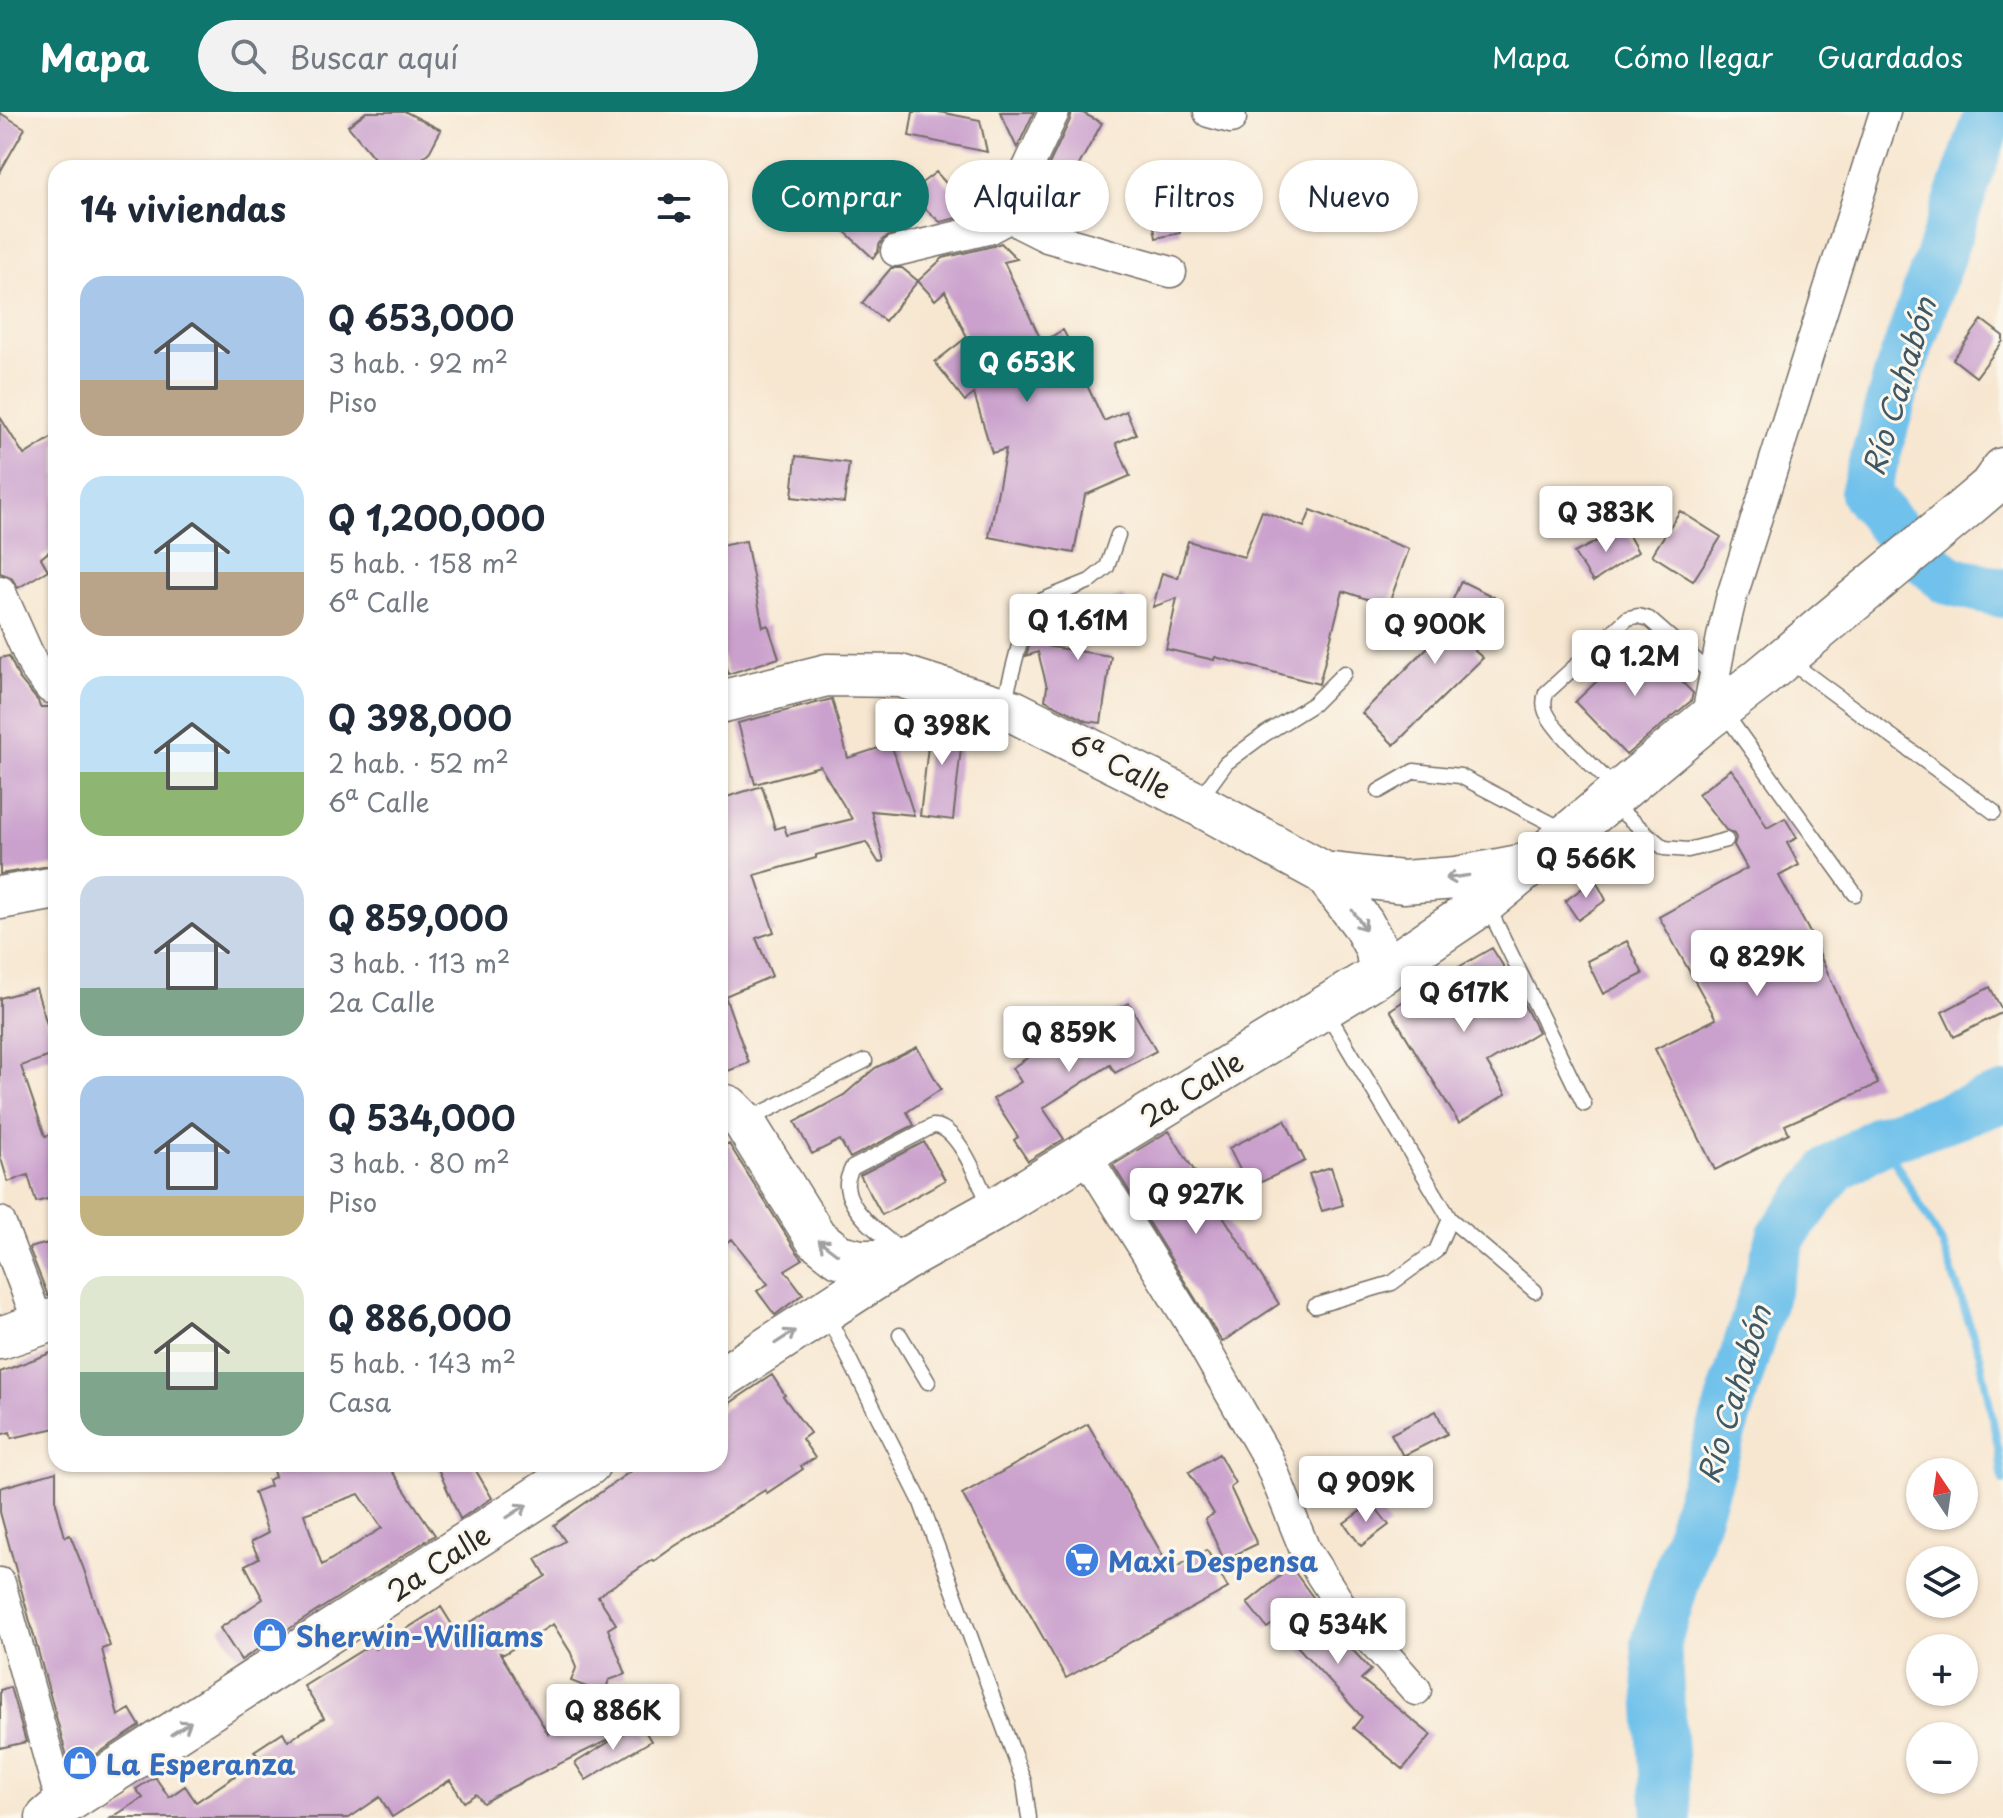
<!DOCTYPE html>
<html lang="es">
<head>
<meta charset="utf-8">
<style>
	:root { --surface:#fff; --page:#f2f2f3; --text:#1f2937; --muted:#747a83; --accent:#0f766e }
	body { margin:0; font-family:"Playpen Sans",sans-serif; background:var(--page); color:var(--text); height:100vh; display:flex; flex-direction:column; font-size:30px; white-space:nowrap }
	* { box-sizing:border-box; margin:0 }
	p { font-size:26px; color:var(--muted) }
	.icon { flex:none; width:44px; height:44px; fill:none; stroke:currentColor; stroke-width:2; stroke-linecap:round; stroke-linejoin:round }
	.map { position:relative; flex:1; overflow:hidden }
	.panel { position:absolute; left:48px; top:48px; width:680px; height:1312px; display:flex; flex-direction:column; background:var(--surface); border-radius:24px; box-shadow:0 2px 6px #0004 }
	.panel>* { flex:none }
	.guide { position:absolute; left:752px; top:48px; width:760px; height:72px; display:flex; gap:16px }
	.needle { width:52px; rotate:347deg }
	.controls { position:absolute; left:1906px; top:1346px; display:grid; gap:16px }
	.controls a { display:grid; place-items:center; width:72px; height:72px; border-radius:50%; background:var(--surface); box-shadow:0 2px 6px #0004; font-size:40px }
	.price { position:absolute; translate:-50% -68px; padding:0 18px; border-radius:8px; background:#fff; color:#222; font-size:26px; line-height:52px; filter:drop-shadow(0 2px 4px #0008) }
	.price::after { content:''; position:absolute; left:50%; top:48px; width:24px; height:18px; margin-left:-12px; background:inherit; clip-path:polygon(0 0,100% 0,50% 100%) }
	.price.active { background:var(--accent); color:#fff }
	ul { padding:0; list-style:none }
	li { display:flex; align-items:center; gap:24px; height:200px; padding:0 32px }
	li span { display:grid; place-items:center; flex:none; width:224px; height:160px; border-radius:24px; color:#555 }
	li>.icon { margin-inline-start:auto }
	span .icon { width:96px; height:96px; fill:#fffc; stroke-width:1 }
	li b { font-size:34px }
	h2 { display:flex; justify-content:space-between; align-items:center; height:96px; padding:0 32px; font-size:34px }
	.chip { padding:0 28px; border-radius:36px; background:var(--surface); box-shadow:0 2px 6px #0004; font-size:28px; line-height:72px }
	.chip.active { background:var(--accent); color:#fff }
	header { display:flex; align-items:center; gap:48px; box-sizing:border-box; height:112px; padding:0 40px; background:var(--accent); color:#fff }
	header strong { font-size:38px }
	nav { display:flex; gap:44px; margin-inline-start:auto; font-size:28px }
	.search { width:560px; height:72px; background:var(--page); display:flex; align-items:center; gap:20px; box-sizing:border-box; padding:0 28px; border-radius:44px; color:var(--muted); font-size:30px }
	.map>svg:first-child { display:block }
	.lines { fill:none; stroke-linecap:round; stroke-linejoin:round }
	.stream { stroke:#70c1eb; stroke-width:8 }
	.river { stroke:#70c1eb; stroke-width:50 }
	.building { fill:#caa1cd; fill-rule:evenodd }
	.service-casing { stroke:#726d65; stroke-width:17 }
	.minor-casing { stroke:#726d65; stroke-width:33 }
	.secondary-casing { stroke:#726d65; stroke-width:45 }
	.service { stroke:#fff; stroke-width:14 }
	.minor { stroke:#fff; stroke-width:30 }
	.secondary { stroke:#fff; stroke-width:42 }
	.oneway { stroke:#a0a0a0 }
	.labels { text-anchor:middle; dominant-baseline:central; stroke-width:6; stroke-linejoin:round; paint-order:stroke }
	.street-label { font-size:28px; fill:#2b2b2b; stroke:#fbf7ec }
	.shop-label { font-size:28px; font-weight:bold; fill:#366cbe; stroke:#fbf7ec; text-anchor:start }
	.water-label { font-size:30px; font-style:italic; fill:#405865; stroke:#fbf7ec }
</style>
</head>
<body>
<header>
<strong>Mapa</strong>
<div class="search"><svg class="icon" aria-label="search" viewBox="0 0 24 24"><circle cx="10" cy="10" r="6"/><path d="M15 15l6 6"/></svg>Buscar aquí</div>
<nav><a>Mapa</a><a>Cómo llegar</a><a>Guardados</a></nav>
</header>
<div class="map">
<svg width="2003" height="1706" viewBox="0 0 2003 1706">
	<rect width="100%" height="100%" fill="#fbf7ec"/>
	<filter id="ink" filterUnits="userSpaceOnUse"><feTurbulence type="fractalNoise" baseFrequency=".0125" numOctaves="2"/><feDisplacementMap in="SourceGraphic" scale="16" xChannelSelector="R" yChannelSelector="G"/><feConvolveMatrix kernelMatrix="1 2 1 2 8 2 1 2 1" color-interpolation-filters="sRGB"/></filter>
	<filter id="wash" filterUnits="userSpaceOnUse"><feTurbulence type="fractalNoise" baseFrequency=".006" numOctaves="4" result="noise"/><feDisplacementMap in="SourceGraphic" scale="32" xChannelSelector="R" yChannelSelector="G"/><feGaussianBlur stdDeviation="1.8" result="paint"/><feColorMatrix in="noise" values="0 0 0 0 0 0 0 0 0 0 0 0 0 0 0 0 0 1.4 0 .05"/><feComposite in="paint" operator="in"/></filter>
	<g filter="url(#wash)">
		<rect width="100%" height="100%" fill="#f7e7d1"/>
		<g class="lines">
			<path class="stream" d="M 1882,1027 L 1943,1133 L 1980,1244 L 1999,1339 L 2003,1369"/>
			<path class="river" d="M 1990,0 L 1898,264 L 1865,381 L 1889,412 L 1917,440 L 1948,468 L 2003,481
				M 1667,1706 L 1656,1531 L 1782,1123 L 1833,1057 L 1882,1027 L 2003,986"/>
		</g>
		<g id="blocks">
			<path class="building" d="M 366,0 L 406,0 L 441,18 L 430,39 L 413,56 L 382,56 L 348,14 Z
				M 913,0 L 939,0 L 980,8 L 987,40 L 909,24 Z
				M 1000,0 L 1034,0 L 1017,36 Z
				M 1072,0 L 1081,0 L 1102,11 L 1067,75 L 1077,97 L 1053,108 L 1051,107 L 1037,78 L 1070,8 Z
				M 0,1 L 25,16 L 0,60 Z
				M 936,60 L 974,102 L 940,110 L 922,94 L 897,120 L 883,127 L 879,133 L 878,140 L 873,146 L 825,101 L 853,71 L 884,100 Z
				M 1173,88 L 1180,121 L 1156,126 L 1150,93 Z
				M 1001,131 L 1017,147 L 1004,150 L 1042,230 L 1063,218 L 1078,246 L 1075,248 L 1104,309 L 1126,299 L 1136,322 L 1116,331 L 1130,364 L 1085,383 L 1074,441 L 989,425 L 1006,337 L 992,341 L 974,282 L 965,289 L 935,250 L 967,225 L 945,179 L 935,188 L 918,169 L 943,146 L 993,134 Z
				M 891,156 L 902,156 L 918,169 L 885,209 L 862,191 Z
				M 1982,208 L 2003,224 L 2003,229 L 1976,265 L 1953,247 Z
				M 0,305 L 24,343 L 56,323 L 56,434 L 41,446 L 48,458 L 18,476 L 11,465 L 0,461 Z
				M 796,344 L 849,351 L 844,391 L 792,385 Z
				M 1311,398 L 1346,412 L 1345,413 L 1409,437 L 1388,494 L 1343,479 L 1319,572 L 1215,545 L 1214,548 L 1166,537 L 1177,486 L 1153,495 L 1162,461 L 1178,466 L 1188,429 L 1244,445 L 1262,399 L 1304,415 Z
				M 1680,399 L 1721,425 L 1693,469 L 1652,443 Z
				M 1624,415 L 1638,440 L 1593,470 L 1574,441 Z
				M 746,429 L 763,515 L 768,513 L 779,546 L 728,562 L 720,537 L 720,434 Z
				M 1461,469 L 1494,485 L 1487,497 L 1493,499 L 1475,539 L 1483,546 L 1394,633 L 1362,601 L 1435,528 Z
				M 1123,484 L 1131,504 L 1051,535 L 1111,544 L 1101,611 L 1086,609 L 1045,588 L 1047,575 L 1038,540 L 1026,544 L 1031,528 L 1069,504 Z
				M 1640,528 L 1693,581 L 1691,589 L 1626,643 L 1575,590 Z
				M 9,544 L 19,566 L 38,589 L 40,595 L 56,595 L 56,753 L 0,762 L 0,546 Z
				M 832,587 L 848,646 L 891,632 L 914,703 L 871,699 L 884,749 L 879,751 L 866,730 L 816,743 L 816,746 L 755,763 L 774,820 L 756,826 L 772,864 L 725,884 L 749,951 L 720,962 L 720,687 L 762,674 L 775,717 L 784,714 L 787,723 L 852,707 L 820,654 L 755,672 L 738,611 Z
				M 932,599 L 964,609 L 953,708 L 920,704 Z
				M 1731,657 L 1744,674 L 1767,716 L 1785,706 L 1797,726 L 1787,731 L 1799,753 L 1779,764 L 1808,817 L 1878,972 L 1785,1013 L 1789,1021 L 1715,1058 L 1655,937 L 1716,907 L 1659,805 L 1747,756 L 1734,733 L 1736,726 L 1734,722 L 1726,718 L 1698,682 Z
				M 1595,767 L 1606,788 L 1578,808 L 1565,789 Z
				M 1627,829 L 1643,862 L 1603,882 L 1587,849 Z
				M 1492,836 L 1507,860 L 1466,890 L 1475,905 L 1519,883 L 1538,920 L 1487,951 L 1506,982 L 1459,1011 L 1390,898 L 1429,872 Z
				M 1990,875 L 2003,900 L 1954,925 L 1942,900 Z
				M 36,876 L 56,942 L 21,954 L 45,1024 L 56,1021 L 56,1085 L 36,1090 L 28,1063 L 8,1070 L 0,1043 L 0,886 Z
				M 1129,891 L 1156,939 L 1115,961 L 1110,953 L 1043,996 L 1064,1027 L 1028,1049 L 1014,1028 L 1018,1025 L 993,987 L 1021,970 L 1012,956 L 1078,913 L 1081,918 Z
				M 917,935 L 941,977 L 907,1000 L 914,1013 L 850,1046 L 840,1028 L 812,1042 L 795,1010 L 844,983 L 875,956 Z
				M 1285,1008 L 1305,1049 L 1249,1076 L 1229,1036 Z
				M 1169,1019 L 1279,1192 L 1222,1230 L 1113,1053 Z
				M 924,1030 L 945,1068 L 882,1103 L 860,1063 Z
				M 729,1032 L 796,1139 L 803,1147 L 785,1158 L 803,1182 L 775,1203 L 757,1179 L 768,1172 L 732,1127 L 720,1134 L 720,1037 Z
				M 1331,1055 L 1343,1093 L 1322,1099 L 1309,1062 Z
				M 56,1129 L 56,1184 L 48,1184 L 29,1136 Z
				M 56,1239 L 56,1316 L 12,1326 L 10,1320 L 0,1323 L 0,1260 Z
				M 772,1263 L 785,1283 L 783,1284 L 810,1321 L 802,1327 L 815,1346 L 801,1354 L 803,1357 L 767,1381 L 765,1378 L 675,1434 L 654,1449 L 652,1448 L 598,1484 L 616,1512 L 608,1517 L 626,1562 L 609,1568 L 604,1582 L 571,1569 L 576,1556 L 571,1541 L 553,1512 L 504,1542 L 500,1541 L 548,1622 L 551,1614 L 593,1593 L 610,1627 L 500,1681 L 483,1691 L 476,1682 L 464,1690 L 450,1668 L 392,1705 L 380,1685 L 349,1706 L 111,1706 L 143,1686 L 136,1677 L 155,1665 L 169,1685 L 185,1674 L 196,1690 L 260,1647 L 254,1639 L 283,1620 L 288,1629 L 324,1606 L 304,1574 L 372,1532 L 375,1537 L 441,1495 L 456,1519 L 546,1464 L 536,1447 L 565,1429 L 554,1413 L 641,1352 L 720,1352 L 720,1300 L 731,1293 L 730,1291 Z
				M 1436,1299 L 1447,1322 L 1403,1344 L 1391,1322 Z
				M 1088,1312 L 1171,1458 L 1207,1438 L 1228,1476 L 1066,1566 L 962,1382 Z
				M 1219,1342 L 1235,1371 L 1230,1375 L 1257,1432 L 1224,1448 L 1205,1407 L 1214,1402 L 1189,1360 Z
				M 271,1352 L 387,1352 L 435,1423 L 241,1548 L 220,1516 L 263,1487 L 245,1453 L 259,1446 L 251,1430 L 268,1421 L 254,1380 L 270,1374 L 268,1368 L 275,1365 ZM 359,1382 L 382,1416 L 322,1453 L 304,1402 Z
				M 436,1352 L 472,1352 L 492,1386 L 460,1407 Z
				M 56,1360 L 56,1391 L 65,1425 L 70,1423 L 83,1455 L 110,1534 L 102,1537 L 118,1604 L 130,1597 L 140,1614 L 71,1659 L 0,1400 L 0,1376 Z
				M 1372,1391 L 1389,1413 L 1361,1434 L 1344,1411 Z
				M 1291,1455 L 1320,1495 L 1316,1498 L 1371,1558 L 1361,1567 L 1431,1623 L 1403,1657 L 1353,1616 L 1362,1605 L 1286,1522 L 1284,1524 L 1274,1511 L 1267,1516 L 1247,1491 Z
				M 10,1575 L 26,1630 L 0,1636 L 0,1578 Z
				M 640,1611 L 651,1629 L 586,1668 L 575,1651 Z"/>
		</g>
	</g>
	<g filter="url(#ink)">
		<use href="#blocks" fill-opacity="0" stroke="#726d65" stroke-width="2"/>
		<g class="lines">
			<g class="service-casing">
				<path id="service" d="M 1788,548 L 1994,700
					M 1004,591 L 1028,499 L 1038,490 L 1090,469 L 1107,455 L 1118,423
					M 1724,600 L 1855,782
					M 1616,677 C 1598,658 1556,622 1546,600 C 1543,593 1544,587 1546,581 L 1628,506 L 1638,504 L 1649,507 L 1714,564
					M 1379,679 L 1414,659 L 1460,664 L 1564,718
					M 1199,688 L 1226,651 L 1265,622 L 1313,592 L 1344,561
					M 1612,692 L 1664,736 L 1688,738 L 1726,728
					M 1488,795 L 1584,992
					M 748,1008 L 865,949
					M 1450,1107 L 1535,1179
					M 903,1140 C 883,1124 849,1100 847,1074 C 846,1068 850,1061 852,1056 L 933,1014 C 959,1013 980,1074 990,1094
					M 1315,1194 L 1392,1171 L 1436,1139 L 1450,1107 L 1326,899
					M 827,1203 L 920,1388 L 1024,1670 L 1029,1706
					M 900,1223 L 928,1270"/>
			</g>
			<g class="minor-casing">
				<path id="minor" d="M 1209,0 L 1231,6
					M 1009,98 L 1021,112 L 1047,125 L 1171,160
					M 896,139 L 988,117 L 1003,109 L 1054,0
					M 0,479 L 34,555 L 50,576 L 56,577
					M 1706,608 L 1722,525 L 1731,487 L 1885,0
					M 1085,1042 L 1188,1207 L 1268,1347 L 1305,1438 L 1340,1492 L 1416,1578
					M 0,1110 L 39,1212
					M 0,1471 L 62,1693"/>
			</g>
			<g class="secondary-casing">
				<path id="secondary" d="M 720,590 L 827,563 L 900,564 L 1015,600 L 1196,691 L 1324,761 L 1403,770 L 1456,766 L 1529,752
					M 1324,761 L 1363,812 L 1376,836 L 1381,861
					M 0,786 L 56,776
					M 720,992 L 729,995 L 744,1010 L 816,1126 L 839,1144 L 860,1149 L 902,1149
					M 0,1226 L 56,1207
					M 720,1267 L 902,1149 L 992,1099 L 1381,861 L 1486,790 L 1706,608 L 1757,569 L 1963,398 L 1990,375 L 2003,357
					M 47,1706 L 62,1693 L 589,1352"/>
			</g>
			<use href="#service" class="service"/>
			<use href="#minor" class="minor"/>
			<use href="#secondary" class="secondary"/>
		</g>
		<defs><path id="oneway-shaft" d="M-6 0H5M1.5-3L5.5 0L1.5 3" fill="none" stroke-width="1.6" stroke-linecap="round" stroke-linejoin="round" transform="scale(2)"/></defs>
		<g class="oneway">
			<use href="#oneway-shaft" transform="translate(1457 765) rotate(172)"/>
			<use href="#oneway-shaft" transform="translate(1359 808) rotate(55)"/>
			<use href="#oneway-shaft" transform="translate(828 1135) rotate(-143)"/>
			<use href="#oneway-shaft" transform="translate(785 1225) rotate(-33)"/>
			<use href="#oneway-shaft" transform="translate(517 1399) rotate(-33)"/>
			<use href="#oneway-shaft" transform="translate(181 1616) rotate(-33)"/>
		</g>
	</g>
	<defs>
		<g id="supermarket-disc" transform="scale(1.8)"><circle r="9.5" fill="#3f7fe0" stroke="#fbf7ec"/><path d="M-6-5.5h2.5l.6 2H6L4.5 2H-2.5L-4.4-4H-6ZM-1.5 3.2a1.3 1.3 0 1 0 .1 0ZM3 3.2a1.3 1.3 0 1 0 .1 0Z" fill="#fff"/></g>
		<g id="shop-disc" transform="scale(1.8)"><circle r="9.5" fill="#3f7fe0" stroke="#fbf7ec"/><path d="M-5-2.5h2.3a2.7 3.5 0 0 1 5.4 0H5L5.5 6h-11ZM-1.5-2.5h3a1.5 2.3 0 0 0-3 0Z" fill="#fff"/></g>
	</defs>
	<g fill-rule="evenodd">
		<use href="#supermarket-disc" x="1082" y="1448"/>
		<use href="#shop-disc" x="270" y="1523"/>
		<use href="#shop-disc" x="80" y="1651"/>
	</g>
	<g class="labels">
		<g class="street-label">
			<text transform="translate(1121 653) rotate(27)">6ª Calle</text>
			<text transform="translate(1191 976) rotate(-32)">2a Calle</text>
			<text transform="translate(438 1450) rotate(-33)">2a Calle</text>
		</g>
		<g class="shop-label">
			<text x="1108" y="1448">Maxi Despensa</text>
			<text x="296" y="1523">Sherwin-Williams</text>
			<text x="106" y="1651">La Esperanza</text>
		</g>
		<g class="water-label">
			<text transform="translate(1898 274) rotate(-73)">Río Cahabón</text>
			<text transform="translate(1733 1282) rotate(-73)">Río Cahabón</text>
		</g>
	</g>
</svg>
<div class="controls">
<a><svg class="needle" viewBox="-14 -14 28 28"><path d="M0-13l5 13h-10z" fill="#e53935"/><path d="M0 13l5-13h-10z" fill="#747a83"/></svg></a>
<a><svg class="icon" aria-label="layers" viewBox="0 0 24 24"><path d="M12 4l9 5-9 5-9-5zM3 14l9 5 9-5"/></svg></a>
<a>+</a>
<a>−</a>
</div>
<b class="price active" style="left:1027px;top:292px">Q 653K</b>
<b class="price" style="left:1606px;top:442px">Q 383K</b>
<b class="price" style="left:1078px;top:550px">Q 1.61M</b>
<b class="price" style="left:1435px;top:554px">Q 900K</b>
<b class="price" style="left:1635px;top:586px">Q 1.2M</b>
<b class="price" style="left:942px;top:655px">Q 398K</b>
<b class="price" style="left:1586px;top:788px">Q 566K</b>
<b class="price" style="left:1757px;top:886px">Q 829K</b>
<b class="price" style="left:1464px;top:922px">Q 617K</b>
<b class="price" style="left:1069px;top:962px">Q 859K</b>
<b class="price" style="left:1196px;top:1124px">Q 927K</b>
<b class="price" style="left:1366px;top:1412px">Q 909K</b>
<b class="price" style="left:1338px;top:1554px">Q 534K</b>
<b class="price" style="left:613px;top:1640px">Q 886K</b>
<div class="guide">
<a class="chip active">Comprar</a>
<a class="chip">Alquilar</a>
<a class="chip">Filtros</a>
<a class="chip">Nuevo</a>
</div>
<section class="panel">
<h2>14 viviendas<svg class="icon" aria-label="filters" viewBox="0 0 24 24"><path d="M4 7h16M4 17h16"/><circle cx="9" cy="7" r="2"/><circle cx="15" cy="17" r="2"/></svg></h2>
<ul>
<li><span style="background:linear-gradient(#a9c7e8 65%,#b9a48a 0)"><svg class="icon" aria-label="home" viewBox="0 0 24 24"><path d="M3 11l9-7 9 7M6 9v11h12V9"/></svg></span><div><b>Q 653,000</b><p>3 hab. · 92 m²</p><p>Piso</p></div></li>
<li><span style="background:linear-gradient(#bfe0f5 60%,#b9a48a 0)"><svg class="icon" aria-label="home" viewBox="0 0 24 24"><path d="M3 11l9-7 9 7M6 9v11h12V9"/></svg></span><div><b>Q 1,200,000</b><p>5 hab. · 158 m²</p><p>6ª Calle</p></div></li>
<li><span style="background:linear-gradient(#bfe0f5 60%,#8fb573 0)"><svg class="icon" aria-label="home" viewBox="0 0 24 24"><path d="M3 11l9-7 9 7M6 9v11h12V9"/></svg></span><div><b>Q 398,000</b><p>2 hab. · 52 m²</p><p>6ª Calle</p></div></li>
<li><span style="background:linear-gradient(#c9d6e8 70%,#7fa58c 0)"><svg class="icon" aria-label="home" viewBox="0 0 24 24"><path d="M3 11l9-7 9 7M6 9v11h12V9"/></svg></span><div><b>Q 859,000</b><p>3 hab. · 113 m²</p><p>2a Calle</p></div></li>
<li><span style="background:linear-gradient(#a9c7e8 75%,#c2b280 0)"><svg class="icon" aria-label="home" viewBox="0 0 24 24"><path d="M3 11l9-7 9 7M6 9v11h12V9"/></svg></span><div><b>Q 534,000</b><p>3 hab. · 80 m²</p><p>Piso</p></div></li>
<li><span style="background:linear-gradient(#dfe7d0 60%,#7fa58c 0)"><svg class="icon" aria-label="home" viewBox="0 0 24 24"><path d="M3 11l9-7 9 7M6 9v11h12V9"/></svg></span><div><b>Q 886,000</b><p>5 hab. · 143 m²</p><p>Casa</p></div></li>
</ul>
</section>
</div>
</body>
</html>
